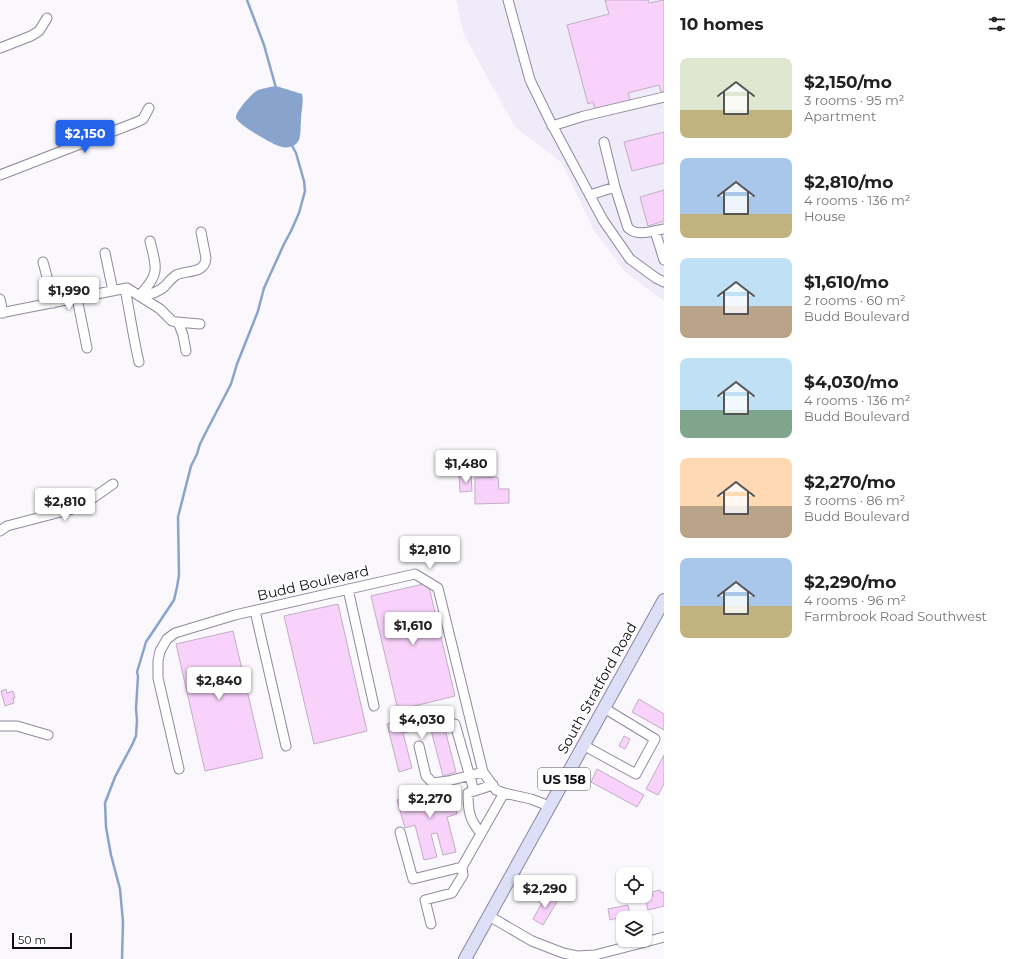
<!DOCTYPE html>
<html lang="en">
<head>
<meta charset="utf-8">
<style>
	:root { --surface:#fff; --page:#f6f6f6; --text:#222; --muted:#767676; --accent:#2563eb }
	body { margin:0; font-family:Montserrat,sans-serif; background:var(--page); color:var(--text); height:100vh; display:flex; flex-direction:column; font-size:15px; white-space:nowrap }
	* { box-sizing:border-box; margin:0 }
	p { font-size:13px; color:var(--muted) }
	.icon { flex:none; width:22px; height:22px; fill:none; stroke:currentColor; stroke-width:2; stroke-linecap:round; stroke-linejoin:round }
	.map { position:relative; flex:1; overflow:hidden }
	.drawer { display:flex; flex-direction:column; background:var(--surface); width:360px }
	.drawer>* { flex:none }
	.buttons { position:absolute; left:616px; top:867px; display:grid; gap:8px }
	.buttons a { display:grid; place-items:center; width:36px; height:36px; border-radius:8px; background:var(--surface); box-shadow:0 1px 3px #0004; font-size:20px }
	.scale { position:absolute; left:12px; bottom:10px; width:60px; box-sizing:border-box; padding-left:4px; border:2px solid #0f0c14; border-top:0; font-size:11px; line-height:14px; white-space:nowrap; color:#0f0c14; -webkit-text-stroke:3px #fff; paint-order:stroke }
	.price { position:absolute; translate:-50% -34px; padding:0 9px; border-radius:4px; background:#fff; color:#222; font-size:13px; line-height:26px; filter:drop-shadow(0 1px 2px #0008) }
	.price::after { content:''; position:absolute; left:50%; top:24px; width:12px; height:9px; margin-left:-6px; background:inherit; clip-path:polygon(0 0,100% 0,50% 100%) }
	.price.selected { background:var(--accent); color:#fff }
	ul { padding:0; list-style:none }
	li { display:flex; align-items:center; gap:12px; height:100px; padding:0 16px }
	li span { display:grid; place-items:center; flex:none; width:112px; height:80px; border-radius:8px; color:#555 }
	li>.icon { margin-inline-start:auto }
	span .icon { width:48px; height:48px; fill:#fffc; stroke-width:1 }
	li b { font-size:17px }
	h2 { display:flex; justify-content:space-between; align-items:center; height:48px; padding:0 16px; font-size:17px }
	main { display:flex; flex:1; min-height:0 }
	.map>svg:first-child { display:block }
	.built { fill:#efebf8 }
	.water { fill:#88a4cd }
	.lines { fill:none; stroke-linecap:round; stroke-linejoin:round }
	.stream { stroke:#88a4cd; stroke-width:2.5 }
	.building { fill:#f8d2fb; stroke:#c0aec2 }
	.minor-casing { stroke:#90889f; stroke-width:11 }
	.major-casing { stroke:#8587a2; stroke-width:14 }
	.minor { stroke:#fff; stroke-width:9 }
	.major { stroke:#dcdff5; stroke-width:12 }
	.labels { text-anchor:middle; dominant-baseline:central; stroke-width:3.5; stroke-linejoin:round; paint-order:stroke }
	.shield { fill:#fff; stroke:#57555a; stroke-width:1 }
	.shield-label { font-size:13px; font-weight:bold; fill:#0f0c14 }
	.street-label { font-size:14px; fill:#0f0c14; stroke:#fff }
</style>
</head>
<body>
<main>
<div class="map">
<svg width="664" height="959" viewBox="0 0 664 959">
	<rect width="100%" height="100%" fill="#faf8fd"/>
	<path class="built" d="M 456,0 L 664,0 L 664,301 L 625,272 L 593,229 L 562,163 L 515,127 L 464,35 Z"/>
	<path class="water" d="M 276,86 L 302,94 C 304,103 301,111 301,121 C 300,128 302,139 296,144 C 293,147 286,148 282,147 C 275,146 237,124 236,118 C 235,112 252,93 258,90 C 264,88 270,87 276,86 Z"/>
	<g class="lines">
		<path class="stream" d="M 247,0 L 264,45 L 276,88
			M 122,959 L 123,922 L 120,889 L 111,855 L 106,827 L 105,803 L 115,777 L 132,745 L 136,736 L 137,720 L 136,709 L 138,676 L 137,672 L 146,642 L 174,600 L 177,587 L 179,575 L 178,517 L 191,466 L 197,454 L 200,444 L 205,434 L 231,384 L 237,364 L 258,311 L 264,288 L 284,244 L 291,231 L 299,213 L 305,191 L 304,181 L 296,153 L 291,144"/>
	</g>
	<path class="building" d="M 605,0 L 648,0 L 649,3 L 664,0 L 664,92 L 661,92 L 659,85 L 628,93 L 630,100 L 595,109 L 593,102 L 588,104 L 567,25 L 609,14 Z
		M 664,132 L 664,163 L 632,171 L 624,142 Z
		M 664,190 L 664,221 L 648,226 L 640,197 Z
		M 471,475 L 472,491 L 460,492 L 459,476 Z
		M 498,477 L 499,489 L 509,489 L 509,503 L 475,504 L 475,478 Z
		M 428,583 L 455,696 L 398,710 L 371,596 Z
		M 338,604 L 367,731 L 314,744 L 284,616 Z
		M 233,631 L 263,758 L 205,771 L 176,644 Z
		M 6,689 L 7,693 L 13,691 L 15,698 L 13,698 L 14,703 L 5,706 L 1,691 Z
		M 639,699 L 664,714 L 664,730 L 632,712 Z
		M 440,710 L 456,772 L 443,776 L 430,726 L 403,733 L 412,768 L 399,772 L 387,724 Z
		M 624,736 L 630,739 L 625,749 L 619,746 Z
		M 664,755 L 664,784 L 658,795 L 646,789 Z
		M 597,769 L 644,795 L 637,807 L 591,782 Z
		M 450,786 L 457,814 L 447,817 L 456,852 L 443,855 L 437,833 L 431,834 L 437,857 L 424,860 L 415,825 L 405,828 L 397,800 Z
		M 660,890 L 661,893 L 664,892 L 664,906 L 648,910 L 645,898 L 653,896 L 652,892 Z
		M 547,894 L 558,900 L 543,925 L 533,919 Z
		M 628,905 L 630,915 L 610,920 L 608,909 Z"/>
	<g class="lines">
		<g class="minor-casing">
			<path id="minor" d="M 508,0 L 530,80 L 550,121 L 603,220 L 630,259 L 656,278 L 664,282
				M 0,48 L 31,36 L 39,31 L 47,18
				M 552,126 L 584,116 L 664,97
				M 0,175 L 137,122 L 143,119 L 149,108
				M 615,187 L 628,228 C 638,237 651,231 664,229
				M 590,195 L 615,187 L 604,142
				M 655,231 L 664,260
				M 105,253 L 113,291
				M 43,262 L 54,303
				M 125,289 C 130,313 133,337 139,362
				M 139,296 C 149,295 158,293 165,286 C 168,282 172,278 176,275 C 187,270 205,274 206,258 L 201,232
				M 139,296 C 160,274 157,269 150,241
				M 77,298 L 87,348
				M 0,299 L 3,313
				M 0,313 L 127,288 L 160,309 L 172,321 L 176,322 L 200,324
				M 178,322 L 183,335 L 186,351
				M 0,531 L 7,526 L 80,507 L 113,484
				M 348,589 L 374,706
				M 255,611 L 286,746
				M 455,724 L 474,791
				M 0,726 L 17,726 L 48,735
				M 583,745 L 636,774 L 655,739 L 604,708
				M 419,746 L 426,776 L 433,783 L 448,781 L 483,772
				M 179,769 L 158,678 L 158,661 L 160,651 L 167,639 L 175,633 L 235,615 L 415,574 L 438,588 L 483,772 L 496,790 L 504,793 L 531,799 L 549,806
				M 400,832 L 413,879 L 462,867 L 504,793
				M 481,833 C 469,820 468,810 468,793 L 493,785
				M 489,916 L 532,941 L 563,953 L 577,956 L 595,955 L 664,937
				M 431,924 L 425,900 L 452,893 L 463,875 L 462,867"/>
		</g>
		<g class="major-casing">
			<path id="major" d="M 465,959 L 664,600"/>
		</g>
		<use href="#minor" class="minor"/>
		<use href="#major" class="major"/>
	</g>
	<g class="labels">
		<rect class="shield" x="538" y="768" width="52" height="22" rx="3"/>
		<g class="shield-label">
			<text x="564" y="779">US 158</text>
		</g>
		<g class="street-label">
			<text transform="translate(313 583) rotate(-13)">Budd Boulevard</text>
			<text transform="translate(597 688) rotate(-61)">South Stratford Road</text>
		</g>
	</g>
</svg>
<div class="buttons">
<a><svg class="icon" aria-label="locate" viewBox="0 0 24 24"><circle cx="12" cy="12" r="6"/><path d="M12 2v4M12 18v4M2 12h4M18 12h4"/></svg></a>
<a><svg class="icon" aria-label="layers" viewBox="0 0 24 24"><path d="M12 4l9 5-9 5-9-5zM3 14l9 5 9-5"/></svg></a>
</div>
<div class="scale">50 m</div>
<b class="price selected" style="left:85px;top:154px">$2,150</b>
<b class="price" style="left:69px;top:311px">$1,990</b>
<b class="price" style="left:466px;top:484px">$1,480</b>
<b class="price" style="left:65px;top:522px">$2,810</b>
<b class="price" style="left:430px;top:570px">$2,810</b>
<b class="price" style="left:413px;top:646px">$1,610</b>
<b class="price" style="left:219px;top:701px">$2,840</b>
<b class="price" style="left:422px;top:740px">$4,030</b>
<b class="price" style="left:430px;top:819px">$2,270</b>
<b class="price" style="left:545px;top:909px">$2,290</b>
</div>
<section class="drawer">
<h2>10 homes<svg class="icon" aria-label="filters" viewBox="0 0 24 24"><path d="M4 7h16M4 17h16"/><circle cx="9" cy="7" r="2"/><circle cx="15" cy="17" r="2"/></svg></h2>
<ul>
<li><span style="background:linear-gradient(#dfe7d0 65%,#c2b280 0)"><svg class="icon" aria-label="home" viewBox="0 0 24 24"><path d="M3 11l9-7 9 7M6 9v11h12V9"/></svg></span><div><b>$2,150/mo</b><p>3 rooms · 95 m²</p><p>Apartment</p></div></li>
<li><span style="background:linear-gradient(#a9c7e8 70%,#c2b280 0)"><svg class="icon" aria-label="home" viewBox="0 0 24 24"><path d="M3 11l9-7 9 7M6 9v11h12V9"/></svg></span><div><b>$2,810/mo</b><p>4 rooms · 136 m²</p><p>House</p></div></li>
<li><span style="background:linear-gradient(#bfe0f5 60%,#b9a48a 0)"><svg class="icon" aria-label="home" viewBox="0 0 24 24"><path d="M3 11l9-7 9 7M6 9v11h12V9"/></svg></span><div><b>$1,610/mo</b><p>2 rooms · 60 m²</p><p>Budd Boulevard</p></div></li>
<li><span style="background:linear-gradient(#bfe0f5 65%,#7fa58c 0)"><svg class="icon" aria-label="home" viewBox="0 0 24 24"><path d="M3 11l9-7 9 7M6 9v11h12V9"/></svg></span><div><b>$4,030/mo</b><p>4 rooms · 136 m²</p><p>Budd Boulevard</p></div></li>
<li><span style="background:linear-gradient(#ffd9b3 60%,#b9a48a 0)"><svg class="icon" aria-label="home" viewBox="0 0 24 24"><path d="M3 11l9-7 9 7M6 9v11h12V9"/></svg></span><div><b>$2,270/mo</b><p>3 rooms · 86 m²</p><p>Budd Boulevard</p></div></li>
<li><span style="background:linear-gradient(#a9c7e8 60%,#c2b280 0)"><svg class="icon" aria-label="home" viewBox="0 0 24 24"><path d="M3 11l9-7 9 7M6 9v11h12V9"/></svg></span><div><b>$2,290/mo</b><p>4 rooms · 96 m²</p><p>Farmbrook Road Southwest</p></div></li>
</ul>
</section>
</main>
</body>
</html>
